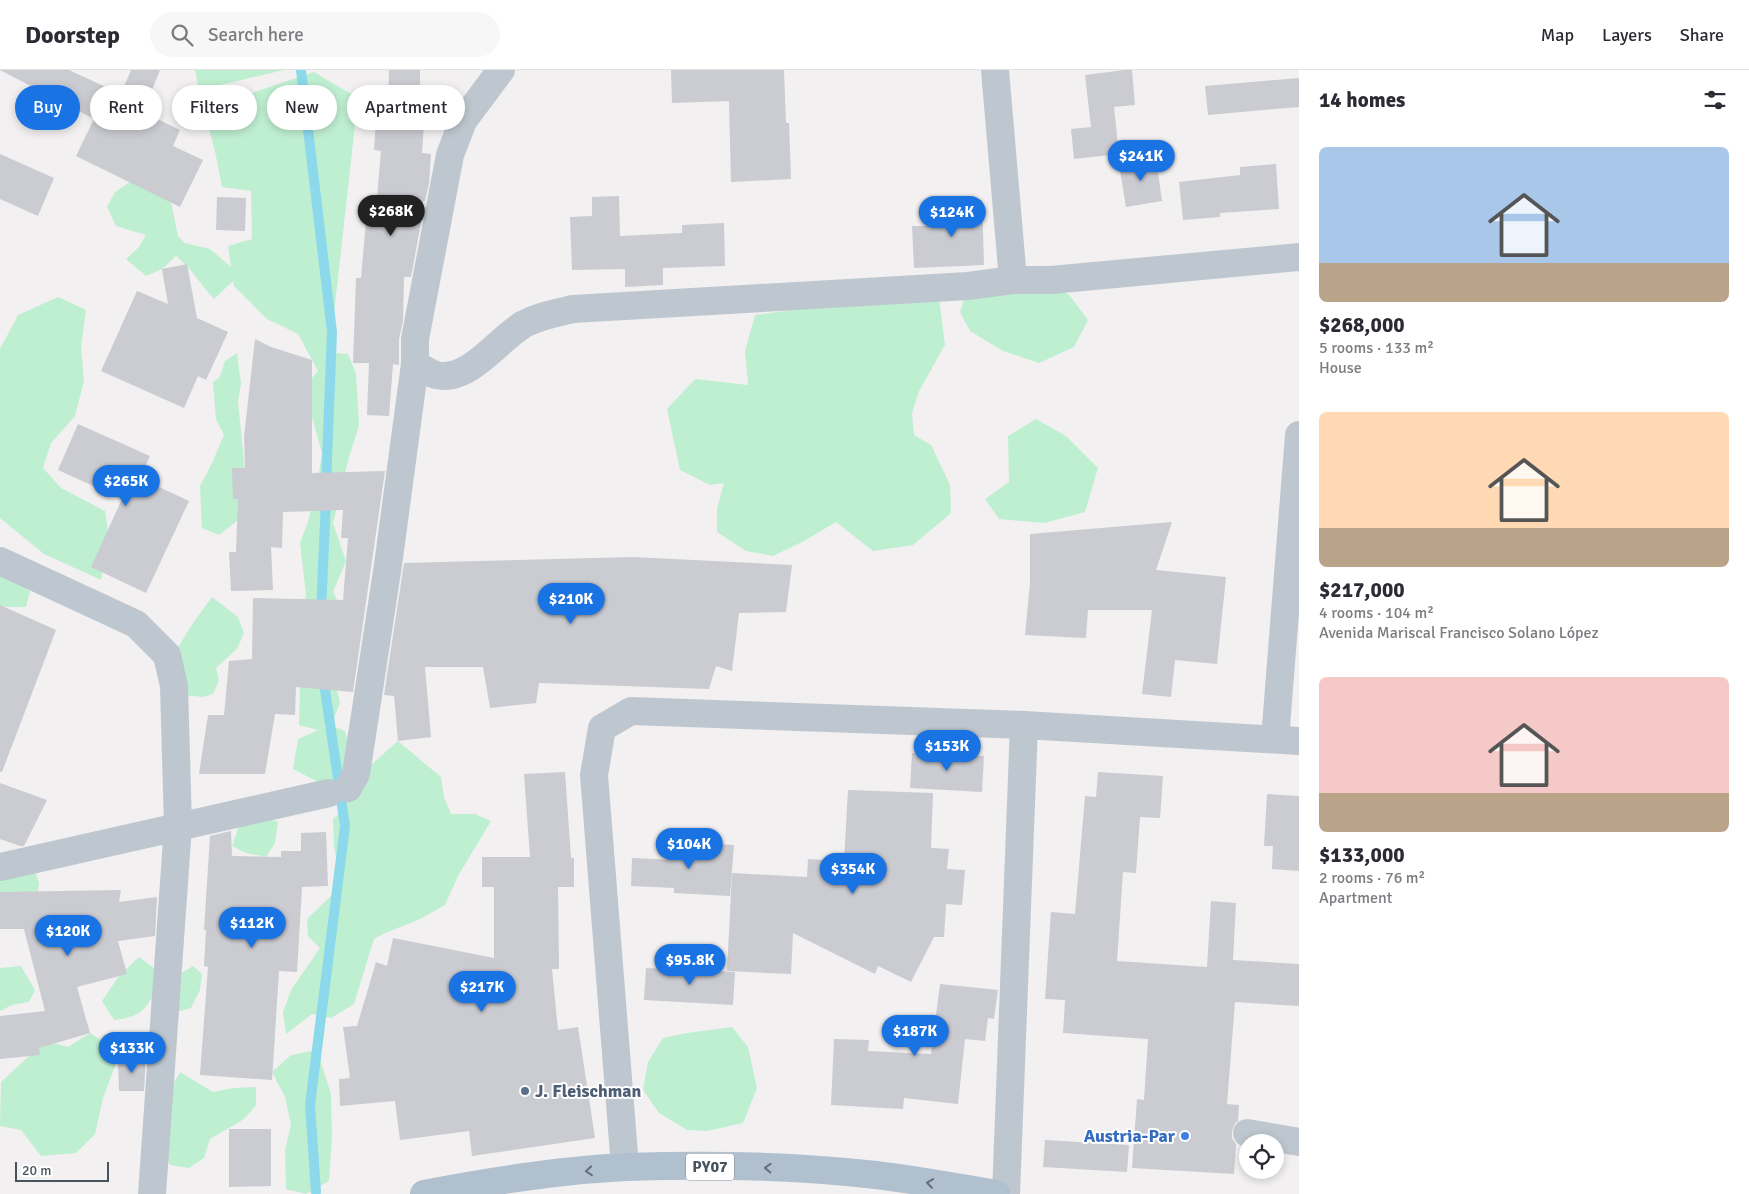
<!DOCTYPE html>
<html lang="en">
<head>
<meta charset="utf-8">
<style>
	:root { --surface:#fff; --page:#f7f7f7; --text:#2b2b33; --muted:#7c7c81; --line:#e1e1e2; --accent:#1a73e3 }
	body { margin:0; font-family:Signika,sans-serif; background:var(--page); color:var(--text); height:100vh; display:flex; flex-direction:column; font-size:19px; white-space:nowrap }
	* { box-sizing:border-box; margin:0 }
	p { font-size:16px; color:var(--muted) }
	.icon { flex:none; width:28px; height:28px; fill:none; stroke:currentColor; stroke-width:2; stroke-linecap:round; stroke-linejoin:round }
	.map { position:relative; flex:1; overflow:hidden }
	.side { display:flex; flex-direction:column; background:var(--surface); width:450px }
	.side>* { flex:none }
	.guide { position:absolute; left:15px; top:15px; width:475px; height:45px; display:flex; gap:10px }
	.buttons { position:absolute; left:1239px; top:1064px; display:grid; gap:10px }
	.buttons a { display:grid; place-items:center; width:45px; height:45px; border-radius:50%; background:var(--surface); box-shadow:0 2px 8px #0003; font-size:25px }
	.scale { position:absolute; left:15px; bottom:12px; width:94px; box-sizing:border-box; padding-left:5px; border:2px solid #48535e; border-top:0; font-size:14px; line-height:18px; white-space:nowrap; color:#48535e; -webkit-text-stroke:4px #fff; paint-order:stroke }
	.price { position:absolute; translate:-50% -42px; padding:0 11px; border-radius:18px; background:var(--accent); color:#fff; font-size:16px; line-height:32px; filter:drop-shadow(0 1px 2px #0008) }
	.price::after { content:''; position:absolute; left:50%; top:30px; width:15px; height:11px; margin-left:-8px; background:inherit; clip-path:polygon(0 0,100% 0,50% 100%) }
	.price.current { background:#222; color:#fff }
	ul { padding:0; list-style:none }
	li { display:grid; align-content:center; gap:10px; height:265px; padding:0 20px }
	li span { display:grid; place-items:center; height:155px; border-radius:8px; color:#555 }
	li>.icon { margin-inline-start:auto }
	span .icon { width:90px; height:90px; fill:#fffc; stroke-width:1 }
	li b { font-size:21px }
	h2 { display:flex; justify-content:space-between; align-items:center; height:60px; padding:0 20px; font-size:21px }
	.tag { padding:0 18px; border-radius:22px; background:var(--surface); box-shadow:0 2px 8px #0003; font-size:18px; line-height:45px }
	.tag.current { background:var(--accent); color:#fff }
	header { display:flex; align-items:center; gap:30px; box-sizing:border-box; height:70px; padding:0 25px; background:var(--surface); border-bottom:1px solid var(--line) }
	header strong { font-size:24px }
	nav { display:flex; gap:28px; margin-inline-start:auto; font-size:18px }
	.search { width:350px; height:45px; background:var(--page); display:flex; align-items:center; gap:12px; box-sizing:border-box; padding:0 18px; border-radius:28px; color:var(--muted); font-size:19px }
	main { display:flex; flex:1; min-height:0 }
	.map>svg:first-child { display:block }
	.green { fill:#bfefd1 }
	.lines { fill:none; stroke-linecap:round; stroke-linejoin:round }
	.stream { stroke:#8cd9ec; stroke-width:10 }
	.building { fill:#caccd2 }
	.minor { stroke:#bec7cf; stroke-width:28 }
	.major { stroke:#b0c0cf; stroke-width:28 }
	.oneway { stroke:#626e7a }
	.service-dot { fill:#5c6f8a; stroke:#fff; stroke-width:2 }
	.shop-dot { fill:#3f7fe0; stroke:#fff; stroke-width:2 }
	.labels { text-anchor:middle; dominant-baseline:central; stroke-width:4; stroke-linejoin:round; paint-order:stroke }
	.shield { fill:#fff; stroke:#7f878e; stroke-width:1 }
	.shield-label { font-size:16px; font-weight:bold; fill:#48535e }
	.service-label { font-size:18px; font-weight:bold; fill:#4e5e75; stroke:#fff; text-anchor:start }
	.shop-label { font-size:18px; font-weight:bold; fill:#366cbe; stroke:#fff; text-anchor:end }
</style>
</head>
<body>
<header>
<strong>Doorstep</strong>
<div class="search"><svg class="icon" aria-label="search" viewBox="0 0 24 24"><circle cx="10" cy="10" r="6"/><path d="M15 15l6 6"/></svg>Search here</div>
<nav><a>Map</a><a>Layers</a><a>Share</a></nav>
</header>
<main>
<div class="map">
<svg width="1299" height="1124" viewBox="0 0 1299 1124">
	<rect width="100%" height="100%" fill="#f2f0f0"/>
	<path class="green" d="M 195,0 L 284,0 L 199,20 Z
		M 314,2 L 358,28 L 332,262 L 335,283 L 348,284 L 356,303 L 359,355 L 348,391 L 333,453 L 346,491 L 333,522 L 343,542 L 336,617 L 340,632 L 334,648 L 322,658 L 329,655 L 345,661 L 351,682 L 354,710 L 398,671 L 441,707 L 444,727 L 451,744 L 475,744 L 491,751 L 458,806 L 445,835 L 418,850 L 385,863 L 374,869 L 354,934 L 331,948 L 312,944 L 286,964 L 283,942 L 291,920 L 320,878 L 308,866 L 307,849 L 337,820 L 339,802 L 334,776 L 333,749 L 347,737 L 327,733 L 320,713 L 293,699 L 298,669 L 318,660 L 299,655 L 300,621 L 295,601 L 306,525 L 300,473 L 308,452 L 318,409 L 322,383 L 312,347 L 312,308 L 318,301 L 298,264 L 267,249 L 234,216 L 233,211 L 214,229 C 201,215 191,198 176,186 L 162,199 L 146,206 L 126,189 L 139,177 L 146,165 L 116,156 L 107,137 L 115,122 L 130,112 L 171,132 L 178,166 L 185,173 L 210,179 L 231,197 L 228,176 L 252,169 L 251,121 L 222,117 L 215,81 L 203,37 L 252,23 Z
		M 1051,210 L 1070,226 L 1088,250 L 1074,277 L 1039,293 L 1003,281 L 970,261 L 960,242 L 968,216 Z
		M 58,227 L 86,240 L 81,277 L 84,311 L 75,346 L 51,373 L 43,398 L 61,418 L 105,441 L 108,462 L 101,510 L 44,484 L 0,448 L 0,279 L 18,245 Z
		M 939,228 L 945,275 L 919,321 L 912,343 L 914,365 L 931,375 L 950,415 L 951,443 L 913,475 L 873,481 L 836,452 L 804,471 L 773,486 L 746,481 L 717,462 L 717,438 L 724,413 L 710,415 L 680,400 L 667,339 L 695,309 L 748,315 L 745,281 L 755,245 L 851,232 Z
		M 237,283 L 241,314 L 238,331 L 248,433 L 237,451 L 219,465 L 202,458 L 200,416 L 212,393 L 224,365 L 216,349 L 213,312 L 220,307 L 225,291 Z
		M 1036,349 L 1066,366 L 1098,398 L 1085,442 L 1044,453 L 999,449 L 985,429 L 1009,412 L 1008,366 Z
		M 0,503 L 30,521 L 26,537 L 0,537 Z
		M 212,527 L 238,547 L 244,563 L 237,579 L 216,598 L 219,611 L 213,624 L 203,627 L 182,625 L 177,579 L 193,553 Z
		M 263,747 L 278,752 L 275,773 L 266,787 L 246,783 L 232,776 L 239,756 Z
		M 33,793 L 39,814 L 37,825 L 0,825 L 0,794 Z
		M 139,887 L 158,901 L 159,917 L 193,896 L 202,904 L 200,920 L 191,938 L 177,942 L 179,947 L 159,918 C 142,941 144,946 114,950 L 102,931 L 119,906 Z
		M 21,896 L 35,920 L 29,932 L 12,935 L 0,941 L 0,898 Z
		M 732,957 L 748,977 L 757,1018 L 743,1053 L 707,1061 L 687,1060 L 659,1043 L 643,1020 L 648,992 L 663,968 L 687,963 Z
		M 90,963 L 104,972 L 118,988 L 103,1028 L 95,1064 L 76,1083 L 41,1086 L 21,1060 L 0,1056 L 1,1012 L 29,986 L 38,969 L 68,977 Z
		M 317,980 L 331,1024 L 332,1067 L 329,1111 L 306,1124 L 286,1119 L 285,1080 L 291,1055 L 285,1027 L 272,1002 L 291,985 Z
		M 180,1002 L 213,1022 L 233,1018 L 256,1017 L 256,1035 L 244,1049 L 210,1069 L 204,1088 L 189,1098 L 171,1095 L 164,1089 L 168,1023 Z"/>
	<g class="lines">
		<path class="stream" d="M 301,0 L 332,262 L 326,415
			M 321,542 L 326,429
			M 316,1122 L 310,1035 L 345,756 L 323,606"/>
	</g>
	<path class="building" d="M 0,0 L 69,0 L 121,24 L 131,0 L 160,0 L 143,42 L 180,60 L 173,76 L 203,90 L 180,137 L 76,86 L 94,49 Z
		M 389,0 L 420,0 L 420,52 L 424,53 L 422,83 L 431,84 L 429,114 L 425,131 L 423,131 L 421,153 L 411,207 L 404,207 L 403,251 L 399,269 L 399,295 L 393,294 L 389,346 L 367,345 L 369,293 L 353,293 L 356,208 L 361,208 L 368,127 L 377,128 L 381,81 L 374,80 L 376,50 L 388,50 Z
		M 671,0 L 784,0 L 786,53 L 789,53 L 791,109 L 731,112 L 729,31 L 672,33 Z
		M 1125,0 L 1132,0 L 1135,35 L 1114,37 L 1119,84 L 1074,89 L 1071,59 L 1091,57 L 1085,5 Z
		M 1299,8 L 1299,37 L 1208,45 L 1205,16 Z
		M 0,84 L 54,108 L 38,146 L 0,129 Z
		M 1156,88 L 1162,131 L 1126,137 L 1119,94 Z
		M 1276,94 L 1279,139 L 1220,143 L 1220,147 L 1183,150 L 1179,112 L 1240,105 L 1240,97 Z
		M 619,126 L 620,166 L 682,163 L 682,155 L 724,153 L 725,196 L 663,198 L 663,215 L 625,217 L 625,199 L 572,200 L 570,147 L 592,146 L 592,127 Z
		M 217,127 L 246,128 L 245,161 L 216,160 Z
		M 982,130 L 984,195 L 914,198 L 912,156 L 946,156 L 945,131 Z
		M 187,194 L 197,248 L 228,262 L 206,310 L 198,306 L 184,338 L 101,301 L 137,221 L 168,234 L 162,199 Z
		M 255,269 L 271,277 L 312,290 L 312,403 L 385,401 L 353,622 L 296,617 L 295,645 L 275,644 L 265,704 L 199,704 L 208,645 L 224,645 L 229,591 L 252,589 L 253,528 L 343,530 L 348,468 L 341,468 L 343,440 L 283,442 L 282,478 L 271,477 L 273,520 L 231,521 L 229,482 L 236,482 L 238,429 L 233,429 L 232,398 L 245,398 L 244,367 Z
		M 78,354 L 150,386 L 140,408 L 189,431 L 146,523 L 91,497 L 122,429 L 58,400 Z
		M 1172,452 L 1156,500 L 1226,507 L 1217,594 L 1175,590 L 1171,627 L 1142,624 L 1152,540 L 1088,540 L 1086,568 L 1025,565 L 1030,513 L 1030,464 Z
		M 633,487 L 792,495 L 786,542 L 739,543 L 732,601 L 716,596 L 709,619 L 539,613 L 536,633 L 490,638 L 483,597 L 425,597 L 431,667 L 398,671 L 394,626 L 384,625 L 404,493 Z
		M 0,535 L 56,560 L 2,702 L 0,702 Z
		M 912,683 L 984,686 L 982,722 L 910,718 Z
		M 565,702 L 571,788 L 574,788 L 574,817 L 558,817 L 559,899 L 552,899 L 558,960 L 578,957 L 595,1068 L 472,1086 L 469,1061 L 400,1070 L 395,1031 L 340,1036 L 339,1009 L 350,1008 L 343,957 L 357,956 L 376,892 L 387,896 L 393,868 L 494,888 L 494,817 L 482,817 L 482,787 L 530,787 L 524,704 Z
		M 1098,702 L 1163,706 L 1160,748 L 1140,747 L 1136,803 L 1123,802 L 1117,891 L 1207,897 L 1211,831 L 1236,833 L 1233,890 L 1299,894 L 1299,936 L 1235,932 L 1227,1034 L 1239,1035 L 1238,1051 L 1235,1053 L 1232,1061 L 1232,1068 L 1236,1074 L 1234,1104 L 1132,1098 L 1137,1029 L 1144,1030 L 1148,969 L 1063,963 L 1065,930 L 1045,929 L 1051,842 L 1075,844 L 1085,726 L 1096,727 Z
		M 0,713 L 47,730 L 24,776 L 20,776 L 0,769 Z
		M 848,720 L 933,723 L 931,778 L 949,779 L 947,799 L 965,800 L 962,835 L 946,834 L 944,867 L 934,867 L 911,912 L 878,896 L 875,904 L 793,863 L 791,904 L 727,901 L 732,803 L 807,807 L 808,789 L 844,791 Z
		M 1267,724 L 1299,726 L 1299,801 L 1272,799 L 1273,776 L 1264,776 Z
		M 231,761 L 232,786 L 281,787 L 281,781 L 301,781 L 301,763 L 326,762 L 328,816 L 302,817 L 297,902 L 279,901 L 272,1010 L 200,1005 L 208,897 L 204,896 L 206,860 L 204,860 L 210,766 Z
		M 676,772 L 734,775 L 730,826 L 674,823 L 674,818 L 631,816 L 632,788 L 675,790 Z
		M 121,820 L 119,832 L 157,827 L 155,866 L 118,871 L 127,904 L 77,917 L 90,963 L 39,978 L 40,985 L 0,989 L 0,946 L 45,941 L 24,859 L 0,859 L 0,822 Z
		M 646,898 L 735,902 L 733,935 L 644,930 Z
		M 940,914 L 998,920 L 994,949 L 988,948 L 985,971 L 965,969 L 958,1034 L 904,1028 L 903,1039 L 831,1035 L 834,969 L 869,970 L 868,981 L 931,984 Z
		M 118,988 L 146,988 L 144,1021 L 119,1021 Z
		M 229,1059 L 271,1059 L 271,1116 L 229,1117 Z
		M 1045,1070 L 1129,1075 L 1127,1102 L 1043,1097 Z"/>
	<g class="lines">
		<path class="minor" d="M 501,0 L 463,51 L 450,85 L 415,269 L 415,294 C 421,297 429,303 436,305 C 469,313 498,269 524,254 C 539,246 556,243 573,239 L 968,216 L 1013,210 L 1051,210 L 1299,187
			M 995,0 L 1013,210
			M 0,491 L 136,554 L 167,585 L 174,616 L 178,756 L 152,1124
			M 1275,669 L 1299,365
			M 348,718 L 356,704 L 388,495 L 415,294
			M 0,797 L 329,723
			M 1247,1063 L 1299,1072
			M 625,1097 L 594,705 L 602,658 L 631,641 L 1024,655 L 1299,671
			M 1006,1124 L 1024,655"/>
		<path class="major" d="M 424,1124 C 491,1111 559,1100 627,1097 C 708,1094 795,1096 876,1105 C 916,1110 956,1117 996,1124"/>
	</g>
	<defs><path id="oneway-chevron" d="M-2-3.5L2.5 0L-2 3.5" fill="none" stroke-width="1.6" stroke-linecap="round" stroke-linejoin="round" transform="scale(1.25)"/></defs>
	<g class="oneway">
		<use href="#oneway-chevron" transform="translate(768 1098) rotate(-178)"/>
		<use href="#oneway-chevron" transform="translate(589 1101) rotate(175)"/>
		<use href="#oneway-chevron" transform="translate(930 1113) rotate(-172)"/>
	</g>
	<circle class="service-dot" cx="525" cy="1021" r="5"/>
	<circle class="shop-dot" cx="1185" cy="1066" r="5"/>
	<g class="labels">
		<rect class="shield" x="686" y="1083.5" width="48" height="27" rx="4"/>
		<g class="shield-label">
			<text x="710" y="1097">PY07</text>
		</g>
		<g class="service-label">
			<text x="535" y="1021">J. Fleischman</text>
		</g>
		<g class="shop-label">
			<text x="1175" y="1066">Austria-Par</text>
		</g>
	</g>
</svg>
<div class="buttons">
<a><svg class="icon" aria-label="locate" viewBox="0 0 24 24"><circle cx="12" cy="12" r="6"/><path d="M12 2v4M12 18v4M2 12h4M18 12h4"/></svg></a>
</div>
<div class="scale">20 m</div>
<b class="price" style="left:1141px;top:112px">$241K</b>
<b class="price current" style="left:391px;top:167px">$268K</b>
<b class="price" style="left:952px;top:168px">$124K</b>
<b class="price" style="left:126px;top:437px">$265K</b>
<b class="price" style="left:571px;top:555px">$210K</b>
<b class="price" style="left:947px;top:702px">$153K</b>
<b class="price" style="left:689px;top:800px">$104K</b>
<b class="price" style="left:853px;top:825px">$354K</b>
<b class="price" style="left:252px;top:879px">$112K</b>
<b class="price" style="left:68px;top:887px">$120K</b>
<b class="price" style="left:690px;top:916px">$95.8K</b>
<b class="price" style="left:482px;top:943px">$217K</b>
<b class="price" style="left:915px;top:987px">$187K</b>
<b class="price" style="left:132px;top:1004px">$133K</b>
<div class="guide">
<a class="tag current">Buy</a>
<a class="tag">Rent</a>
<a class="tag">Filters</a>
<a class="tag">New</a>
<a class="tag">Apartment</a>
</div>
</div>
<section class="side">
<h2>14 homes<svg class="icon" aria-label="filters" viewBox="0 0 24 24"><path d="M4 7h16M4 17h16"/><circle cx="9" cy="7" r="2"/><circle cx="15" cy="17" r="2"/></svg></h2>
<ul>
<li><span style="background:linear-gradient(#a9c7e8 75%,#b9a48a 0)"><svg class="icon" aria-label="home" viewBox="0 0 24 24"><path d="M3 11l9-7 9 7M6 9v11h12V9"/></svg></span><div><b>$268,000</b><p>5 rooms · 133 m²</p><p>House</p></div></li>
<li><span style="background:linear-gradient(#ffd9b3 75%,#b9a48a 0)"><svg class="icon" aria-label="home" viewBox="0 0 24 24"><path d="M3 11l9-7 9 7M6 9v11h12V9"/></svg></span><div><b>$217,000</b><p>4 rooms · 104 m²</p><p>Avenida Mariscal Francisco Solano López</p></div></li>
<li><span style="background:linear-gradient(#f6c9c9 75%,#b9a48a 0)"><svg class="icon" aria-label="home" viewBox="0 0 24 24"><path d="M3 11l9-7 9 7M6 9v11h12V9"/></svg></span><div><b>$133,000</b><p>2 rooms · 76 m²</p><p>Apartment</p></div></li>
</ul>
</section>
</main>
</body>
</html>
